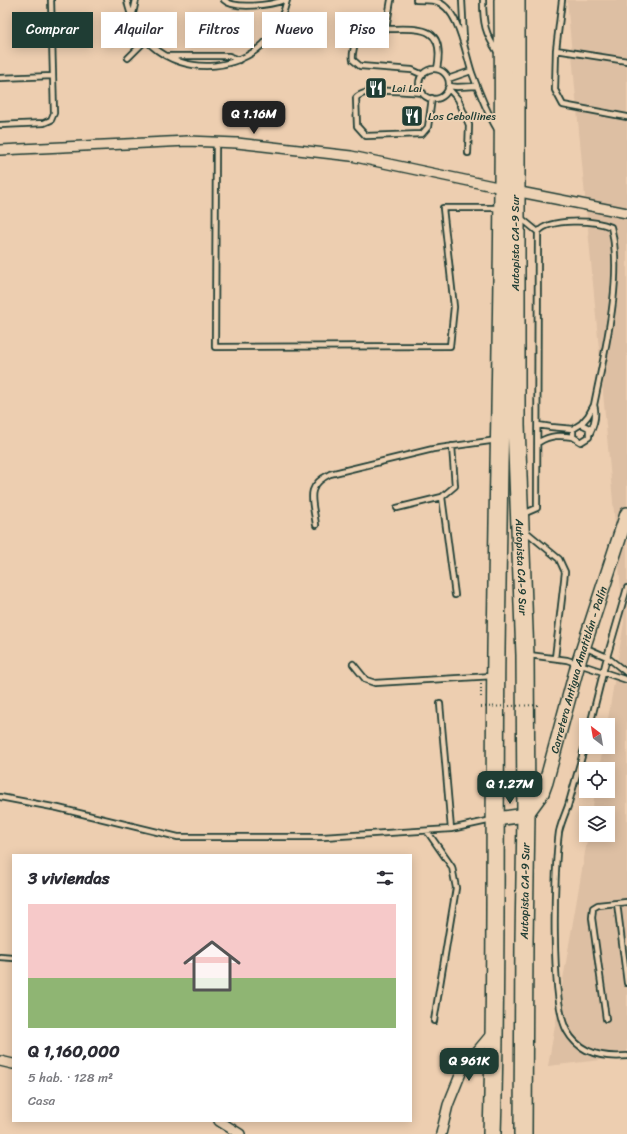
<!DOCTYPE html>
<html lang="es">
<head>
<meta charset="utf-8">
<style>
	:root { --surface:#fff; --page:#f2f2f3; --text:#2b2b33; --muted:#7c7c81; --accent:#1f3d34 }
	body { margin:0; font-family:Sriracha,sans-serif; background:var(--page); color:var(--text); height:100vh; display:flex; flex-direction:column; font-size:15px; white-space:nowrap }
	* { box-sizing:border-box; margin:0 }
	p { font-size:13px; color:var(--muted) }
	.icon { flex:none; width:22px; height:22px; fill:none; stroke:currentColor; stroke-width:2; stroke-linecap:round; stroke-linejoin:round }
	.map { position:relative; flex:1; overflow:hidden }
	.panel { position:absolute; left:12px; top:854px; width:400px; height:268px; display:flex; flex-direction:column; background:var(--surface); border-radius:0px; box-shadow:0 2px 10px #0003 }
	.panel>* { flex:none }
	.banner { position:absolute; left:12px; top:12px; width:400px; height:36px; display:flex; gap:8px }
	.needle { width:26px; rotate:329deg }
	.fabs { position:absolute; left:579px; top:718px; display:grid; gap:8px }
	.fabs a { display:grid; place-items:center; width:36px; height:36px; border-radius:0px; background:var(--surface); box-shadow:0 2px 10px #0003; font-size:20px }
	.price { position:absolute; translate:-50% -34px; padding:0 9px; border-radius:8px; background:var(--accent); color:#fff; font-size:13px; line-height:26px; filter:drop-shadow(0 1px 2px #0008) }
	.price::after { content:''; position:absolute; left:50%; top:24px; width:12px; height:9px; margin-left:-6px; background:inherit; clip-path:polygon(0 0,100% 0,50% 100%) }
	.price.on { background:#222; color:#fff }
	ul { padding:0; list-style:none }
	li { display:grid; align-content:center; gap:8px; height:212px; padding:0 16px }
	li span { display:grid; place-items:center; height:124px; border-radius:0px; color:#555 }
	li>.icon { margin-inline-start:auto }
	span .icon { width:72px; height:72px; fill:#fffc; stroke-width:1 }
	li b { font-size:17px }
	h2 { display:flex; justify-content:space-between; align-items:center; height:48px; padding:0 16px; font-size:17px }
	.chip { padding:0 14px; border-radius:0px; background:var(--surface); box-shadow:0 2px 10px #0003; font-size:14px; line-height:36px }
	.chip.on { background:var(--accent); color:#fff }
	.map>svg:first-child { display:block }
	.built { fill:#ddbfa3 }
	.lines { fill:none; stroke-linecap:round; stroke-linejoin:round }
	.lane-casing { stroke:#1f3d34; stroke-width:8 }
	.street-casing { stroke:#1f3d34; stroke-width:12 }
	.secondary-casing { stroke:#1f3d34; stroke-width:16 }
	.highway-casing { stroke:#1f3d34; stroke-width:20 }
	.path { stroke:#1f3d34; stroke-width:2; stroke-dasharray:1 3; stroke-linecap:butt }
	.lane { stroke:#edd2b4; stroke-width:4.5 }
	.street { stroke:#edd2b4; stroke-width:9 }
	.secondary { stroke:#edd2b4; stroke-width:13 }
	.highway { stroke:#edd2b4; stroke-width:17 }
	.path-bridge { stroke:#1f3d34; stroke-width:2; stroke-dasharray:1 3; stroke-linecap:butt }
	.labels { text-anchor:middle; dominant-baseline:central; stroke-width:4; stroke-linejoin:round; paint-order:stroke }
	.poi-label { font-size:11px; fill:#1f3d34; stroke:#edd2b4; text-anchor:start }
	.street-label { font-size:11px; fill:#1f3d34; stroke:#edd2b4 }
</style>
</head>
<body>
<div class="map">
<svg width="627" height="1134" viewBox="0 0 627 1134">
	<rect width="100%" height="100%" fill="#edceb0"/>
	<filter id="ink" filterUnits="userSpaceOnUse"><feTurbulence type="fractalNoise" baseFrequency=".025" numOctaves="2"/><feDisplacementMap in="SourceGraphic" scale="8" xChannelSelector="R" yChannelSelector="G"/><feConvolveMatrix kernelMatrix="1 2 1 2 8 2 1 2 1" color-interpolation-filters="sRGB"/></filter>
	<g filter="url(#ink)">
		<path class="built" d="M 567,0 L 627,0 L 627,1057 L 548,1066 L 588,835 L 608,835 L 608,813 L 592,813 L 595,791 L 608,791 L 608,769 L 599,769 L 603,747 L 608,747 L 607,725 L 624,622 Z"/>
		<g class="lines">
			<g class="lane-casing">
				<path id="lane" d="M 127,0 C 130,17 139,33 151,45 C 186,77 245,72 273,33 C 280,23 284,12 287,0
					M 224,0 C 234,10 271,5 284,0
					M 391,0 L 386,29 C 419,29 446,24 437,69
					M 416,0 C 422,0 429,0 435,1 C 459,7 465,53 472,73 C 479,92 486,111 497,129
					M 462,0 L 464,39
					M 483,0 C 483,24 485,33 498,53
					M 562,0 L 556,50 L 555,90 L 563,105 L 627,117
					M 132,18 L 136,0
					M 386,29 C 369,31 357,27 354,47 C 353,52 352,56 353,60 L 360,66 L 412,70 L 423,75
					M 556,50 L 627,61
					M 168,56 L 229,56 L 239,60
					M 128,58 L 146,40
					M419 84a15 15 0 1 1 30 0a15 15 0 1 1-30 0Z
					M 0,78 L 53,76
					M 448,79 L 471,71
					M 449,86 L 457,87 L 477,86
					M 448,88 L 458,99 L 469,125 L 468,153
					M 423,93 C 408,92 366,86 356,98 L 357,126 L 366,136 L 422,134 L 428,127 L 432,98
					M 0,125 L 44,123 L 51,120 L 54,113 L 51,0
					M 216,142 L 215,347 L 450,346 L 454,307 L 443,208 L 500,208
					M 521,218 L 538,232 L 537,508 L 523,514
					M 538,232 C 549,218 595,220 611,227 C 624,277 604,354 594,405 L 588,416 L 581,424
					M 538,425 L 551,427 L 573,429 L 581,424 L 589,428 L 589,437 L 581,442 L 573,437 L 573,429
					M 590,433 C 595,423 597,415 594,405
					M 539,442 C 551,435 560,435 573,437
					M 442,497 L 455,595
					M 397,508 L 442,497 L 455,486 L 452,446
					M 316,525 C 313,500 304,487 330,474 L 433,449 L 497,440
					M 524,530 L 559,559 L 565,572 L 555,658
					M 584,647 L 607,657 L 627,673
					M 529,655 L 567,660 L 627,680
					M 353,664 L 366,680 L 375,683 L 493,676
					M 440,704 L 451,829
					M 590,725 L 607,657 L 627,588
					M 586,742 C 580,763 574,784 568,806 C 565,814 561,823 559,832 C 554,868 550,1001 567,1031 C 579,1053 603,1058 627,1056
					M 0,797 L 58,808 L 178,837 L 323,837 L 451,829 L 492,820
					M 427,831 L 452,867 L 456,888 L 434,1021
					M 617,903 L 627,983
					M 0,957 L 13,958
					M 606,1019 L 592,918 L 593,908 L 598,905 L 627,902"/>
			</g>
			<g class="street-casing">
				<path id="street" d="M 0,150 L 188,141 L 237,143 L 351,156 L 502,188
					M 515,191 L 627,213
					M 0,1061 L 13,1064
					M 219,1121 L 240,1134
					M 441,1134 L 448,1105 L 463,1068 L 493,1032"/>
			</g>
			<g class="secondary-casing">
				<g id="secondary">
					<path id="s1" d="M 496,819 L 526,815 L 542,793 L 546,782 L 578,664 L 627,514"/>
				</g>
			</g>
			<g class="highway-casing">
				<g id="highway">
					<path id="s2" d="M 516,0 L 516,425 L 525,655 L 526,815 L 524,940 L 523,1134"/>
					<path d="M 492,1134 C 497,973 494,811 496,650 C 499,433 505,216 503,0"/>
				</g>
			</g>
			<path class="path" d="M 481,684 L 481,699"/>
			<use href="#lane" class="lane"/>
			<use href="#street" class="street"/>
			<use href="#secondary" class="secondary"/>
			<use href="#highway" class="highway"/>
			<path class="path-bridge" d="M 481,707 L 539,705"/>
		</g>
	</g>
	<defs>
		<g id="restaurant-square" transform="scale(1.15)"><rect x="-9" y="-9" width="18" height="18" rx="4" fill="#1f3d34" stroke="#edd2b4"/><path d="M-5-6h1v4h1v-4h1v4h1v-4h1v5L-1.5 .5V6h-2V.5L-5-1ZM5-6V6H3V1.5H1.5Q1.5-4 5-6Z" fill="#fff"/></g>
	</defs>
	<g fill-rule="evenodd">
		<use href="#restaurant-square" x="376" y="88"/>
		<use href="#restaurant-square" x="412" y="116"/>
	</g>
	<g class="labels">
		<g class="poi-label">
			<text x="392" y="88">Lai Lai</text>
			<text x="428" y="116">Los Cebollines</text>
		</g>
		<g class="street-label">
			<text transform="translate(515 243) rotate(-90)">Autopista CA-9 Sur</text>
			<text stroke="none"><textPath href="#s2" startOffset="567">Autopista CA-9 Sur</textPath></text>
			<text stroke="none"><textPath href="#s1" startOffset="186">Carretera Antigua Amatitlán - Palín</textPath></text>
			<text transform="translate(525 891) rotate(-89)">Autopista CA-9 Sur</text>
		</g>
	</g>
</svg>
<div class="fabs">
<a><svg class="needle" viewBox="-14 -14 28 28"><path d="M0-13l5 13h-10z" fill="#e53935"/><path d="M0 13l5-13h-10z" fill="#7c7c81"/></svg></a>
<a><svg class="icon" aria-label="locate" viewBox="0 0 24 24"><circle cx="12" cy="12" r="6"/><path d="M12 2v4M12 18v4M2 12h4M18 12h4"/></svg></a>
<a><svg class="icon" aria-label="layers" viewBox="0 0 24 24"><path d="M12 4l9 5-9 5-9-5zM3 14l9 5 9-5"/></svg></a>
</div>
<b class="price on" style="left:254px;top:135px">Q 1.16M</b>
<b class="price" style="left:510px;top:805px">Q 1.27M</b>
<b class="price" style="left:469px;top:1082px">Q 961K</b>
<div class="banner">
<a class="chip on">Comprar</a>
<a class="chip">Alquilar</a>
<a class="chip">Filtros</a>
<a class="chip">Nuevo</a>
<a class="chip">Piso</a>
</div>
<section class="panel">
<h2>3 viviendas<svg class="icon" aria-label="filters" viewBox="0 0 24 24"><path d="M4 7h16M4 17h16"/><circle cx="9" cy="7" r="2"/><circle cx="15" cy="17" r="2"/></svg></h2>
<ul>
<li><span style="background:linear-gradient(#f6c9c9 60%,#8fb573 0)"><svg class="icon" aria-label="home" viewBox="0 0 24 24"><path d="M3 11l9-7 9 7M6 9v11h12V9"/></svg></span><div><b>Q 1,160,000</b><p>5 hab. · 128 m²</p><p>Casa</p></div></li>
</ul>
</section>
</div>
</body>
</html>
